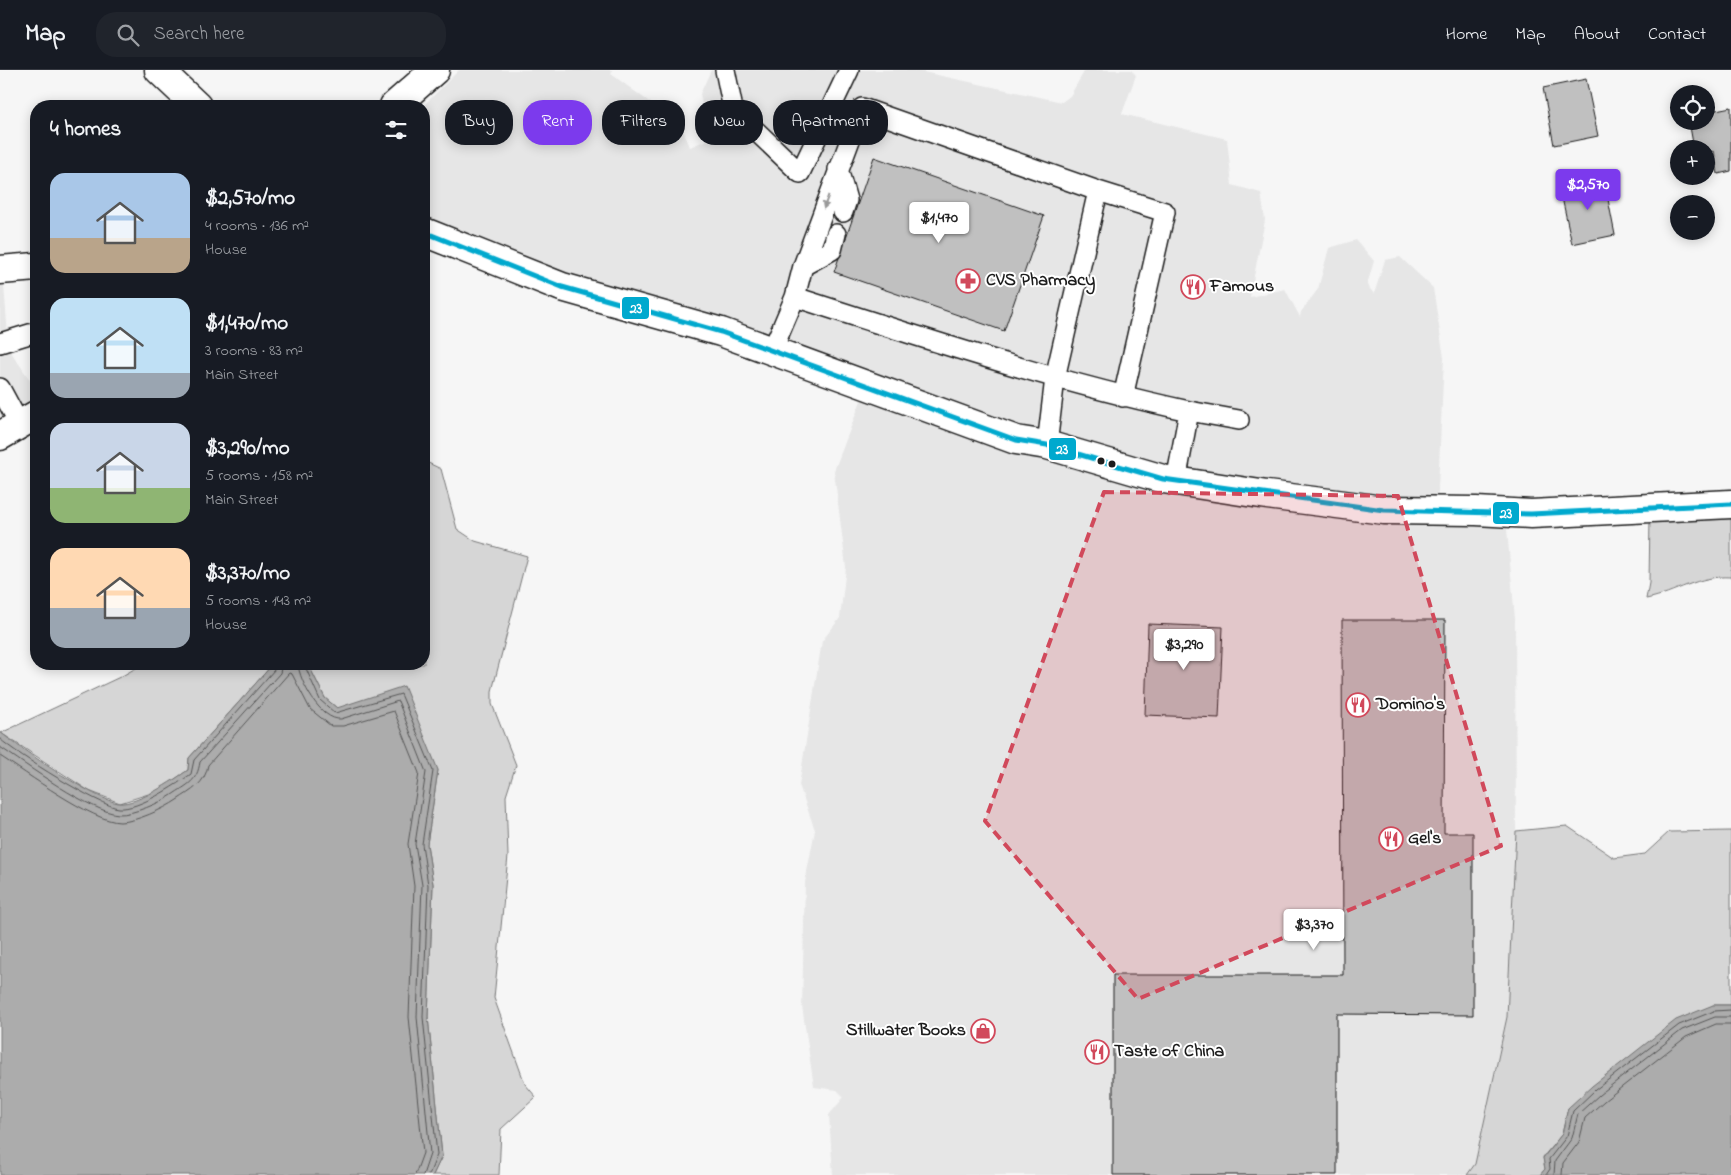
<!DOCTYPE html>
<html lang="en">
<head>
<meta charset="utf-8">
<style>
	:root { --surface:#171b24; --page:#20242c; --text:#f1f3f6; --muted:#9ea1a6; --line:#363941; --accent:#7c3aed }
	body { margin:0; font-family:"Indie Flower",sans-serif; background:var(--page); color:var(--text); height:100vh; display:flex; flex-direction:column; font-size:19px; white-space:nowrap }
	* { box-sizing:border-box; margin:0 }
	p { font-size:16px; color:var(--muted) }
	.icon { flex:none; width:28px; height:28px; fill:none; stroke:currentColor; stroke-width:2; stroke-linecap:round; stroke-linejoin:round }
	.map { position:relative; flex:1; overflow:hidden }
	.drawer { position:absolute; left:30px; top:30px; width:400px; height:570px; display:flex; flex-direction:column; background:var(--surface); border-radius:20px; box-shadow:0 2px 12px #0003 }
	.drawer>* { flex:none }
	.top-card { position:absolute; left:445px; top:30px; width:475px; height:45px; display:flex; gap:10px }
	.fabs { position:absolute; left:1670px; top:15px; display:grid; gap:10px }
	.fabs a { display:grid; place-items:center; width:45px; height:45px; border-radius:50%; background:var(--surface); box-shadow:0 2px 12px #0003; font-size:25px }
	.price { position:absolute; translate:-50% -42px; padding:0 11px; border-radius:5px; background:#fff; color:#222; font-size:16px; line-height:32px; filter:drop-shadow(0 1px 2px #0008) }
	.price::after { content:''; position:absolute; left:50%; top:30px; width:15px; height:11px; margin-left:-8px; background:inherit; clip-path:polygon(0 0,100% 0,50% 100%) }
	.price.selected { background:var(--accent); color:#fff }
	ul { padding:0; list-style:none }
	li { display:flex; align-items:center; gap:15px; height:125px; padding:0 20px }
	li span { display:grid; place-items:center; flex:none; width:140px; height:100px; border-radius:15px; color:#555 }
	li>.icon { margin-inline-start:auto }
	span .icon { width:60px; height:60px; fill:#fffc; stroke-width:1 }
	li b { font-size:21px }
	h2 { display:flex; justify-content:space-between; align-items:center; height:60px; padding:0 20px; font-size:21px }
	.chip { padding:0 18px; border-radius:20px; background:var(--surface); box-shadow:0 2px 12px #0003; font-size:18px; line-height:45px }
	.chip.selected { background:var(--accent); color:#fff }
	header { display:flex; align-items:center; gap:30px; box-sizing:border-box; height:70px; padding:0 25px; background:var(--surface); border-bottom:1px solid var(--line) }
	header strong { font-size:24px }
	nav { display:flex; gap:28px; margin-inline-start:auto; font-size:18px }
	.search { width:350px; height:45px; background:var(--page); display:flex; align-items:center; gap:12px; box-sizing:border-box; padding:0 18px; border-radius:20px; color:var(--muted); font-size:19px }
	.map>svg:first-child { display:block }
	.built { fill:#e6e6e6 }
	.green { fill:#d6d6d6; stroke:#797979 }
	.water { fill:#acacac; stroke:#727272 }
	.lines { fill:none; stroke-linecap:round; stroke-linejoin:round }
	.shore { stroke:#565656; stroke-width:1 }
	.building { fill:#c0c0c0; stroke:#1c1c1c }
	.service-casing { stroke:#1c1c1c; stroke-width:22 }
	.minor-casing { stroke:#1c1c1c; stroke-width:31 }
	.tertiary-casing { stroke:#1c1c1c; stroke-width:31 }
	.secondary-casing { stroke:#1c1c1c; stroke-width:31 }
	.primary-casing { stroke:#1c1c1c; stroke-width:31 }
	.service { stroke:#fff; stroke-width:19 }
	.minor { stroke:#fff; stroke-width:28 }
	.tertiary { stroke:#fff; stroke-width:28 }
	.secondary { stroke:#fff; stroke-width:28 }
	.primary { stroke:#fff; stroke-width:28 }
	.bus-1-casing { stroke:#fff; stroke-width:9 }
	.bus-1 { stroke:#00a9ce; stroke-width:5 }
	.oneway { fill:#999 }
	.marked { fill:#d1495b; fill-opacity:0.2; stroke:#d1495b; stroke-width:4; stroke-dasharray:10 6; stroke-linejoin:round }
	.bus-dot { fill:#1c1c1c; stroke:#fff; stroke-width:2 }
	.labels { text-anchor:middle; dominant-baseline:central; stroke-width:4; stroke-linejoin:round; paint-order:stroke }
	.poi-label { font-size:18px; font-weight:bold; fill:#1c1c1c; stroke:#fff; text-anchor:start }
	.line-badge { stroke:#fff; stroke-width:2 }
	.badge-label { font-size:14px; text-anchor:middle; font-weight:bold; fill:#fff }
</style>
</head>
<body>
<header>
<strong>Map</strong>
<div class="search"><svg class="icon" aria-label="search" viewBox="0 0 24 24"><circle cx="10" cy="10" r="6"/><path d="M15 15l6 6"/></svg>Search here</div>
<nav><a>Home</a><a>Map</a><a>About</a><a>Contact</a></nav>
</header>
<div class="map">
<svg width="1731" height="1105" viewBox="0 0 1731 1105">
	<rect width="100%" height="100%" fill="#f6f6f6"/>
	<filter id="ink" filterUnits="userSpaceOnUse"><feTurbulence type="fractalNoise" baseFrequency=".02" numOctaves="2"/><feDisplacementMap in="SourceGraphic" scale="10" xChannelSelector="R" yChannelSelector="G"/><feConvolveMatrix kernelMatrix="1 2 1 2 8 2 1 2 1" color-interpolation-filters="sRGB"/></filter>
	<g filter="url(#ink)">
		<path class="built" d="M 459,0 L 612,0 L 611,4 L 681,55 L 690,77 L 709,69 L 700,24 L 711,0 L 914,0 L 1062,32 L 1070,26 L 1085,0 L 1131,0 L 1136,5 L 1122,44 L 1227,69 L 1232,115 L 1261,123 L 1265,150 L 1250,227 L 1285,219 L 1300,247 L 1301,242 L 1318,219 L 1329,178 L 1356,170 L 1374,191 L 1367,215 L 1374,224 L 1385,190 L 1400,187 L 1433,218 L 1444,288 L 1437,440 L 1506,448 L 1515,549 L 1516,761 L 1507,947 L 1475,1094 L 1467,1105 L 833,1105 L 829,1045 L 844,1027 L 837,1020 L 814,1017 L 802,936 L 805,812 L 815,760 L 799,715 L 822,571 L 840,548 L 846,497 L 834,401 L 864,323 L 424,164 L 423,36 Z
			M 0,202 L 3,202 L 9,279 L 36,319 L 36,346 L 0,367 Z"/>
		<path class="green" d="M 424,391 L 441,399 L 457,459 L 475,471 L 527,486 L 492,621 L 492,634 L 516,695 L 506,726 L 508,786 L 494,928 L 525,1014 L 536,1027 L 501,1059 L 499,1105 L 433,1105 L 442,1086 L 428,947 L 433,814 L 427,774 L 438,700 L 337,638 L 325,628 L 308,594 L 424,594 Z
			M 1731,440 L 1731,507 C 1697,505 1677,523 1646,529 L 1649,513 L 1650,446 Z
			M 143,594 L 273,594 L 189,688 L 188,700 L 158,721 L 120,733 L 89,721 L 1,663 L 122,606 Z
			M 1567,756 L 1614,788 L 1645,784 L 1669,762 L 1731,761 L 1731,935 L 1713,935 L 1568,1038 L 1562,1064 L 1543,1087 L 1545,1099 L 1540,1105 L 1467,1105 L 1475,1094 L 1507,947 L 1516,761 Z"/>
		<path class="water" d="M 273,594 L 308,594 L 325,628 L 337,638 L 404,616 L 438,700 L 427,774 L 433,814 L 428,947 L 442,1086 L 433,1105 L 0,1105 L 0,662 C 20,678 96,731 119,733 C 137,735 174,710 188,700 L 189,688 Z
			M 1713,935 L 1731,935 L 1731,1105 L 1540,1105 L 1545,1099 L 1543,1088 L 1562,1064 L 1568,1038 L 1592,1016 L 1676,950 Z"/>
		<g class="lines">
			<path class="shore" d="M 298,594 C 299,611 321,651 341,649 L 398,631 L 426,702 L 415,774 L 422,815 L 417,947 L 430,1084 L 423,1105
				M 304,594 L 320,630 L 335,643 L 401,624 L 433,701 L 422,774 L 428,815 L 423,947 L 437,1085 L 429,1105
				M 0,669 C 15,683 101,737 119,738 C 138,740 176,715 191,704 L 194,690 L 275,599 L 276,594
				M 0,677 C 25,694 92,743 119,744 C 132,745 162,732 172,725 C 188,714 197,712 200,692 L 280,603 L 282,594
				M 0,686 C 25,702 93,752 120,752 C 135,752 164,739 177,730 C 192,720 205,714 208,695 L 289,603 L 292,604 L 310,639 L 331,656 L 343,656 L 394,641 L 419,703 L 408,774 L 414,816 L 409,947 L 423,1083 L 415,1105
				M 1546,1105 L 1550,1099 L 1549,1089 L 1567,1066 L 1573,1041 L 1595,1020 L 1679,955 L 1714,941 L 1731,940
				M 1554,1105 L 1555,1091 L 1572,1068 L 1578,1044 L 1599,1025 L 1682,960 L 1715,947 L 1731,947
				M 1562,1105 L 1563,1093 L 1579,1072 L 1585,1048 L 1604,1031 L 1686,967 L 1716,954 L 1731,954"/>
		</g>
		<path class="building" d="M 1586,9 L 1598,66 L 1554,75 L 1543,18 Z
			M 1731,37 L 1731,101 L 1718,104 L 1714,81 L 1706,83 L 1706,79 L 1694,79 L 1689,51 L 1706,51 L 1706,42 Z
			M 874,87 L 1044,146 L 1004,261 L 834,202 Z
			M 1604,109 L 1615,165 L 1572,174 L 1560,118 Z
			M 1342,550 L 1445,550 L 1444,763 L 1473,763 L 1473,945 L 1337,944 L 1337,1105 L 1113,1105 L 1113,905 L 1343,905 Z
			M 1148,554 L 1223,557 L 1219,648 L 1145,645 Z"/>
		<g class="lines">
			<g class="service-casing">
				<path id="service" d="M 725,0 L 733,39 L 800,103 L 849,0
					M 838,99 L 847,130 L 843,142
					M 803,196 L 832,180 L 836,164
					M 795,227 C 926,269 1055,312 1189,341 L 1176,411
					M 0,273 L 36,262
					M 772,281 L 795,227 L 803,196 L 862,38 L 1098,121 L 1165,142 L 1123,327
					M 0,318 L 20,355
					M 1189,341 L 1239,350
					M 1047,375 L 1055,308 L 1098,121"/>
			</g>
			<g class="minor-casing">
				<path id="minor" d="M 0,366 L 36,345"/>
			</g>
			<g class="tertiary-casing">
				<path id="tertiary" d="M 394,36 L 435,0"/>
			</g>
			<g class="secondary-casing">
				<path id="secondary" d="M 0,200 L 36,197"/>
			</g>
			<g class="primary-casing">
				<path id="primary" d="M 159,0 L 197,36
					M 424,162 L 562,217 L 721,262 L 1016,370 L 1047,375 L 1163,409 L 1267,425 L 1384,440 L 1476,441 L 1531,444 L 1731,434"/>
			</g>
			<use href="#service" class="service"/>
			<use href="#minor" class="minor"/>
			<use href="#tertiary" class="tertiary"/>
			<use href="#secondary" class="secondary"/>
			<use href="#primary" class="primary"/>
			<g class="bus-1-casing">
				<path id="bus-1" d="M 424,162 L 562,217 L 721,262 L 1016,370 L 1047,375 L 1163,409 L 1384,440 L 1531,444 L 1731,434"/>
			</g>
			<use href="#bus-1" class="bus-1"/>
		</g>
		<defs><path id="oneway-solid" d="M-6-.8H1V-3.2L6.5 0L1 3.2V.8H-6Z" transform="scale(1.25)"/></defs>
		<use class="oneway" href="#oneway-solid" transform="translate(826 132) rotate(110)"/>
	</g>
	<path class="marked" d="M 1104,422 L 1398,426 L 1501,776 L 1138,929 L 985,751 Z"/>
	<defs>
		<g id="pharmacy-ring" transform="scale(1.25)"><circle r="9.5" fill="#fff" stroke="#d1495b" stroke-width="1.5"/><path d="M-2-6h4v4h4v4h-4v4h-4v-4h-4v-4h4Z" fill="#d1495b"/></g>
		<g id="restaurant-ring" transform="scale(1.25)"><circle r="9.5" fill="#fff" stroke="#d1495b" stroke-width="1.5"/><path d="M-5-6h1v4h1v-4h1v4h1v-4h1v5L-1.5 .5V6h-2V.5L-5-1ZM5-6V6H3V1.5H1.5Q1.5-4 5-6Z" fill="#d1495b"/></g>
		<g id="shop-ring" transform="scale(1.25)"><circle r="9.5" fill="#fff" stroke="#d1495b" stroke-width="1.5"/><path d="M-5-2.5h2.3a2.7 3.5 0 0 1 5.4 0H5L5.5 6h-11ZM-1.5-2.5h3a1.5 2.3 0 0 0-3 0Z" fill="#d1495b"/></g>
	</defs>
	<g fill-rule="evenodd">
		<use href="#pharmacy-ring" x="968" y="211"/>
		<use href="#restaurant-ring" x="1193" y="217"/>
		<use href="#restaurant-ring" x="1358" y="635"/>
		<use href="#restaurant-ring" x="1391" y="769"/>
		<use href="#shop-ring" x="983" y="961"/>
		<use href="#restaurant-ring" x="1097" y="982"/>
	</g>
	<g class="bus-dot">
		<circle cx="1101" cy="391" r="4.5"/>
		<circle cx="1112" cy="394" r="4.5"/>
	</g>
	<g class="labels">
		<g class="poi-label">
			<text x="986" y="211">CVS Pharmacy</text>
			<text x="1210" y="217">Famous</text>
			<text x="1376" y="635">Domino's</text>
			<text x="1408" y="769">Gel's</text>
			<text x="966" y="961" text-anchor="end">Stillwater Books</text>
			<text x="1114" y="982">Taste of China</text>
		</g>
	</g>
	<g class="line-badge">
		<rect x="621" y="226" width="29" height="24" rx="5" fill="#00a9ce"/>
		<rect x="1048" y="367" width="29" height="24" rx="5" fill="#00a9ce"/>
		<rect x="1492" y="431" width="28" height="24" rx="5" fill="#00a9ce"/>
	</g>
	<g class="badge-label">
		<text x="636" y="243">23</text>
		<text x="1062" y="384">23</text>
		<text x="1506" y="448">23</text>
	</g>
</svg>
<div class="fabs">
<a><svg class="icon" aria-label="locate" viewBox="0 0 24 24"><circle cx="12" cy="12" r="6"/><path d="M12 2v4M12 18v4M2 12h4M18 12h4"/></svg></a>
<a>+</a>
<a>−</a>
</div>
<b class="price selected" style="left:1588px;top:141px">$2,570</b>
<b class="price" style="left:939px;top:174px">$1,470</b>
<b class="price" style="left:1184px;top:601px">$3,290</b>
<b class="price" style="left:1314px;top:881px">$3,370</b>
<div class="top-card">
<a class="chip">Buy</a>
<a class="chip selected">Rent</a>
<a class="chip">Filters</a>
<a class="chip">New</a>
<a class="chip">Apartment</a>
</div>
<section class="drawer">
<h2>4 homes<svg class="icon" aria-label="filters" viewBox="0 0 24 24"><path d="M4 7h16M4 17h16"/><circle cx="9" cy="7" r="2"/><circle cx="15" cy="17" r="2"/></svg></h2>
<ul>
<li><span style="background:linear-gradient(#a9c7e8 65%,#b9a48a 0)"><svg class="icon" aria-label="home" viewBox="0 0 24 24"><path d="M3 11l9-7 9 7M6 9v11h12V9"/></svg></span><div><b>$2,570/mo</b><p>4 rooms · 136 m²</p><p>House</p></div></li>
<li><span style="background:linear-gradient(#bfe0f5 75%,#9aa5b1 0)"><svg class="icon" aria-label="home" viewBox="0 0 24 24"><path d="M3 11l9-7 9 7M6 9v11h12V9"/></svg></span><div><b>$1,470/mo</b><p>3 rooms · 83 m²</p><p>Main Street</p></div></li>
<li><span style="background:linear-gradient(#c9d6e8 65%,#8fb573 0)"><svg class="icon" aria-label="home" viewBox="0 0 24 24"><path d="M3 11l9-7 9 7M6 9v11h12V9"/></svg></span><div><b>$3,290/mo</b><p>5 rooms · 158 m²</p><p>Main Street</p></div></li>
<li><span style="background:linear-gradient(#ffd9b3 60%,#9aa5b1 0)"><svg class="icon" aria-label="home" viewBox="0 0 24 24"><path d="M3 11l9-7 9 7M6 9v11h12V9"/></svg></span><div><b>$3,370/mo</b><p>5 rooms · 143 m²</p><p>House</p></div></li>
</ul>
</section>
</div>
</body>
</html>
